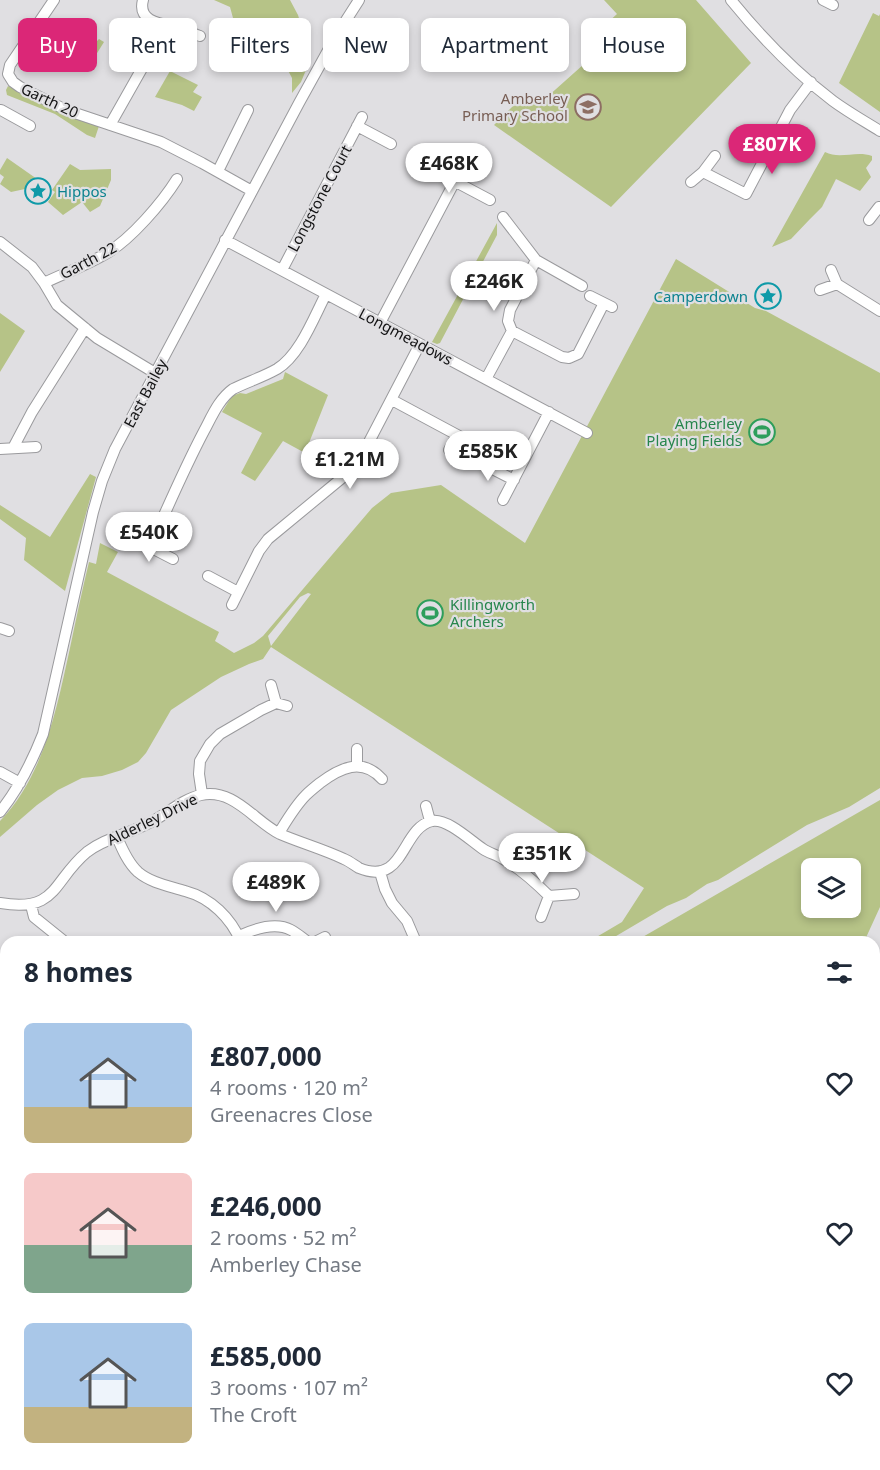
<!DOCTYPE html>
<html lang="en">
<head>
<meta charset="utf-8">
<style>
	:root { --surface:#fff; --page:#f6f6f7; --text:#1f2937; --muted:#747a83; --accent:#db2777 }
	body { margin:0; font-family:"Noto Sans",sans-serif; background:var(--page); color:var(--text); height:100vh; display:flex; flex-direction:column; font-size:22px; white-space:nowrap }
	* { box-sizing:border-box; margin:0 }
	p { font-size:20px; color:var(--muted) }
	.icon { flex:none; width:33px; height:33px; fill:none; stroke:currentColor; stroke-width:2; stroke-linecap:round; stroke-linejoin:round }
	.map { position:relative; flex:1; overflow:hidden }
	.sheet { position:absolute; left:0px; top:936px; width:880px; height:534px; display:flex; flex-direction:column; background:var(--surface); border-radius:18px 18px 0 0; box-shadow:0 3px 9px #0003 }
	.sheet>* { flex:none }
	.hud { position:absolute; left:18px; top:18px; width:844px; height:54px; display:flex; gap:12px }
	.fabs { position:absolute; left:801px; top:858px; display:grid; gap:12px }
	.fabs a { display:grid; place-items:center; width:60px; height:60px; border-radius:9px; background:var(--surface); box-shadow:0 3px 9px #0003; font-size:30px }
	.price { position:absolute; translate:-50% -51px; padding:0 14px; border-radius:21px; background:#fff; color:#222; font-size:20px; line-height:39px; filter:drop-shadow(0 2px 3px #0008) }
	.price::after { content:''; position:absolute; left:50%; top:36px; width:18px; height:14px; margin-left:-9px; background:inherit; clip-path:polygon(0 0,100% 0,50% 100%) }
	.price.on { background:var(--accent); color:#fff }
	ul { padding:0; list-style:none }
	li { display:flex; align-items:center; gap:18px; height:150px; padding:0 24px }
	li span { display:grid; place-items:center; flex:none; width:168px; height:120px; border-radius:9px; color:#555 }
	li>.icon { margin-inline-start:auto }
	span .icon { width:72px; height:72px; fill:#fffc; stroke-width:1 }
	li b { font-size:26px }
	h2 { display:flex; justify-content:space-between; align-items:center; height:72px; padding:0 24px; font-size:26px }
	.tag { padding:0 21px; border-radius:9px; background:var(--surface); box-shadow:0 3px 9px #0003; font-size:21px; line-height:54px }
	.tag.on { background:var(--accent); color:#fff }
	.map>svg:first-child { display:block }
	.green { fill:#b6c387; fill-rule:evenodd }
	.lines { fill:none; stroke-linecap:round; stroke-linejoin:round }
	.minor-casing { stroke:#9a9a9d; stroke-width:12 }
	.minor { stroke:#fff; stroke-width:10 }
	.labels { text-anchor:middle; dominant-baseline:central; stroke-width:4.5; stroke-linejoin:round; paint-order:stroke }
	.education-label { font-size:15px; fill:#785e54; stroke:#e0dfe2; text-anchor:end }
	.street-label { font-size:15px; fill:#131314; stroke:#e0dfe2 }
	.culture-label { font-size:15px; fill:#0d838f; stroke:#e0dfe2; text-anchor:start }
	.leisure-label { font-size:15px; fill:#27864d; stroke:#e0dfe2; text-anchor:end }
</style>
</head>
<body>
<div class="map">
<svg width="880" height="1470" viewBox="0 0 880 1470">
	<rect width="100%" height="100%" fill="#e0dfe2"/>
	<path class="green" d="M 214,0 L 290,0 L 298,15 L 311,58 L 301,82 L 292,93 L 292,78 L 282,59 L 267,41 L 258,43 L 249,40 L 250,30 L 233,18 L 230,7 Z
		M 604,0 L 696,0 L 751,63 L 611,207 L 494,125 L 525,94 L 537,106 L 593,56 L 583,45 L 617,14 Z
		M 873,13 L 879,16 L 880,14 L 880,112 L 839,83 Z
		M 62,33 L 90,48 L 99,39 L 104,42 L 94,58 L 79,69 L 48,53 Z
		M 170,71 L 198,85 L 193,92 L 202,97 L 194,111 L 182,105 L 155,97 Z
		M 8,86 L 67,115 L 99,126 L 95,138 L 87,135 L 55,114 L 7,95 L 6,90 Z
		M 825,152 C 840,160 856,150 872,156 L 872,160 L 866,168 L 871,177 L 860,191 L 836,179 L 822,207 L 810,219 L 791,239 L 772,247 Z
		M 7,158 L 37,179 L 32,187 L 28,184 L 25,189 L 11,192 L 0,184 L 4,177 L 0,174 L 0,170 Z
		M 70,164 L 80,170 L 111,169 L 111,180 L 100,206 L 90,212 L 82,202 L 63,215 L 48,202 L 55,192 L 52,190 Z
		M 497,223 L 497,235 L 440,343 L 437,344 L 432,342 Z
		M 676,259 L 755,308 L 766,311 L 880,373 L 880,788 L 849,807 L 807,825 L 718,880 L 707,884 L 686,898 L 667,906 L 606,942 L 588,942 L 622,922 L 644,888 L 271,647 L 263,659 L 249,664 L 221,677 L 171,710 L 146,753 L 138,762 L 122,770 L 102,776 L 82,778 L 58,790 L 37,805 L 0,837 L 0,821 C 44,776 57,707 70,648 C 76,619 82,591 89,562 L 96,564 L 100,543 L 118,552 L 107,572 L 219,632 L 215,641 L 234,653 L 254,643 L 263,636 L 372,508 L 391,493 L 441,485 L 525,543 ZM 308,593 L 311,594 L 271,646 L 268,636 L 300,597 Z
		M 0,313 L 25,331 L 0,372 Z
		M 285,372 L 328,395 L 305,453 L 283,441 L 255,481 L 241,473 L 262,433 L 222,412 L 232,396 L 240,393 L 246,394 L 283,379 Z
		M 90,474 L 96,477 L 65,591 L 24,560 L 26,538 L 0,519 L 0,505 L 50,537 Z
		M 880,800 L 880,907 L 864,942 L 634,942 ZM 850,868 L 850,908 L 812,908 L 812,868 Z
		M 6,1142 L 6,1291 L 0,1295 L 0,1144 Z
		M 875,1359 L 880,1361 L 880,1445 L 873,1470 L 869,1470 L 862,1464 L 874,1464 Z"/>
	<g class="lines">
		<g class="minor-casing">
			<path id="minor" d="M 54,0 L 10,65 L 8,74 L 13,82 L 20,87 L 66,110 L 161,142 L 202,163 L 252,191
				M 143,0 C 137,22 162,24 176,27 C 184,29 192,33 200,36
				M 731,0 C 761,37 795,72 833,101 C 848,112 864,121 880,131
				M 823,0 L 833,5
				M 1,110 L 30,126
				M 110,125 L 166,26
				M 357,126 L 391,144
				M 422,164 L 490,200
				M 218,171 L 248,110
				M 703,172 L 746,194 L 790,110 L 811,82
				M 691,182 L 703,172 L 715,156
				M 503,217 L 536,260 L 582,286
				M 869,220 L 879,207
				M 225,240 L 587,433
				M 0,242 L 32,267 L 44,283 L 57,305 L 97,338 L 155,373
				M 282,270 L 362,117
				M 831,270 L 837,284 L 880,311
				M 44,283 C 65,273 87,265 107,253 C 131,239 162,203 177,179
				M 820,290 L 837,284
				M 590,296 L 612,307
				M 380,323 L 455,181
				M 512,331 L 562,357 L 569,358 L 578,354 L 604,303
				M 486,379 L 512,331 L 508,321 L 510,310 L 536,260
				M 392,400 L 474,444
				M 13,448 L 32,412 L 85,328
				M 0,449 L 36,447
				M 449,450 L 457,435
				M 475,460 L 514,480
				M 503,500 L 549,412
				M 138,541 L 173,559
				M 150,547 C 167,508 184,469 204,431 C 212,416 219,399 233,389 C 247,382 263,377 277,369 C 300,355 314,317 326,294
				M 208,576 L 238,592
				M 232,605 L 259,551 L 268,539 L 348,473 L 358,463 L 420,344
				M 0,628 L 9,631
				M 271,685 L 276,703
				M 357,766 L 357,749
				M 0,772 L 20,783
				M 202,794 L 199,774 L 200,761 L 210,744 L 220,734 L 261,710 L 276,703 L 287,706
				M 426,806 L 430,821
				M 0,812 C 19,788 32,762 43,734 L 93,512 L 102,481 L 115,449 L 299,103 L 336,36 L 359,0
				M 279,833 C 287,820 295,806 306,795 C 310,791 315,787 320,783 C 340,768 362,757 382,779
				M 117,837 C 122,849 128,863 138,872 C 151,883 169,886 185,891 C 211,898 231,918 241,942
				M 380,872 L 385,889 L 392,903 L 407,921 L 416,942
				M 0,903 C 58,913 52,881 87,852 C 105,838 129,834 149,823 C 166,815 182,799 201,795 C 234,788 254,821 280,834 C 301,843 323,849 344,859 C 349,861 354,865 359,868 C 405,887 401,828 432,821 C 447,818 471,841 483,849 C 489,853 497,855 503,859 C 521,869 535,882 549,896
				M 31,905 L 34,917 L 65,942
				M 541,917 L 549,896 L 574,894
				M 239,936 C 254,929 276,922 291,930 C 297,933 302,938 308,942
				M 315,942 L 325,937
				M 0,1049 L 6,1052"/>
		</g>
		<use href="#minor" class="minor"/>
	</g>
	<defs>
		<g id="school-ring" transform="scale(1.35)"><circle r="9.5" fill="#e0dfe2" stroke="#8d6e63" stroke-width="1.5"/><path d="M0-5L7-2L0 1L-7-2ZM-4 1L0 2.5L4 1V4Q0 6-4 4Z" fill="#8d6e63"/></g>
		<g id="sight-ring" transform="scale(1.35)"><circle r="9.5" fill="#e0dfe2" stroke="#0f9aa8" stroke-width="1.5"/><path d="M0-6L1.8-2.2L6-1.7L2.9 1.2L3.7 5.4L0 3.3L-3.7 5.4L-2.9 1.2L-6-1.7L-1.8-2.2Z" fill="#0f9aa8"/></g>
		<g id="stadium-ring" transform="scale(1.35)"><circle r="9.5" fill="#e0dfe2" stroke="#2e9e5b" stroke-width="1.5"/><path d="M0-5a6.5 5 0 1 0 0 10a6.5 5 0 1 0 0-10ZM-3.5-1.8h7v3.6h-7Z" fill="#2e9e5b"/></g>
	</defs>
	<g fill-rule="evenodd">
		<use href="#school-ring" x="588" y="107"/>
		<use href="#sight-ring" x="38" y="191"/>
		<use href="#sight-ring" x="768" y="296"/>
		<use href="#stadium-ring" x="762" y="432"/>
		<use href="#stadium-ring" x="430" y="613"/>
	</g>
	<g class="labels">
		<g class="education-label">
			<text x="568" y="98">Amberley<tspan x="568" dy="17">Primary School</tspan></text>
		</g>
		<g class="street-label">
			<text transform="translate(50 100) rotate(25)">Garth 20</text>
			<text transform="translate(319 198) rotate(-62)">Longstone Court</text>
			<text transform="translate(88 260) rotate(-28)">Garth 22</text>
			<text transform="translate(406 336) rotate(28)">Longmeadows</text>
			<text transform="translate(145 393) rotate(-62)">East Bailey</text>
			<text transform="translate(152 819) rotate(-26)">Alderley Drive</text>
		</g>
		<g class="culture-label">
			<text x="57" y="191">Hippos</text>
			<text x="748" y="296" text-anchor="end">Camperdown</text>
		</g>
		<g class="leisure-label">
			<text x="742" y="423">Amberley<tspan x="742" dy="17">Playing Fields</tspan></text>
			<text x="450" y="604" text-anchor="start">Killingworth<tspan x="450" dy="17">Archers</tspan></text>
		</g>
	</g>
</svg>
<div class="fabs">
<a><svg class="icon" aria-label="layers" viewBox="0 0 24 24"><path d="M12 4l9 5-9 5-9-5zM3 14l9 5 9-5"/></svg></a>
</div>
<b class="price on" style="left:772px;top:175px">£807K</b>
<b class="price" style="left:449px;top:194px">£468K</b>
<b class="price" style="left:494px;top:312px">£246K</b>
<b class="price" style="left:488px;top:482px">£585K</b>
<b class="price" style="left:350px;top:490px">£1.21M</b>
<b class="price" style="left:149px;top:563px">£540K</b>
<b class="price" style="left:542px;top:884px">£351K</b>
<b class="price" style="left:276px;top:913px">£489K</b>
<div class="hud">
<a class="tag on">Buy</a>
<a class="tag">Rent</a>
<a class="tag">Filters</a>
<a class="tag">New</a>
<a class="tag">Apartment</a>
<a class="tag">House</a>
</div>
<section class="sheet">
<h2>8 homes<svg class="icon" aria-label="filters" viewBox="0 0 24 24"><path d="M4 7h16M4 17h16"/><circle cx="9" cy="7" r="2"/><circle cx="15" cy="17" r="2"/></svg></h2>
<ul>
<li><span style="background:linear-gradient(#a9c7e8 70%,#c2b280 0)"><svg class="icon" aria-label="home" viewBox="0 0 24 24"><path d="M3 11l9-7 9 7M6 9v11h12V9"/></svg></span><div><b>£807,000</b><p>4 rooms · 120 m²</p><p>Greenacres Close</p></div><svg class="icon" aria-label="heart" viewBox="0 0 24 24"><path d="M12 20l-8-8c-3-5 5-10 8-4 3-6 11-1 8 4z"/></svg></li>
<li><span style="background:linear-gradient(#f6c9c9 60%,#7fa58c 0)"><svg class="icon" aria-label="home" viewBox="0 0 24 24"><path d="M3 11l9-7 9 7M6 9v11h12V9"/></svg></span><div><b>£246,000</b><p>2 rooms · 52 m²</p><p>Amberley Chase</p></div><svg class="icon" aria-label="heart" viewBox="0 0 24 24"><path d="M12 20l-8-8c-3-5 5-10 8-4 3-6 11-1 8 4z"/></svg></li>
<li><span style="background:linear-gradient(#a9c7e8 70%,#c2b280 0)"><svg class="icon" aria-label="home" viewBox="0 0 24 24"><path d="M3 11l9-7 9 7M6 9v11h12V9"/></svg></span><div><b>£585,000</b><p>3 rooms · 107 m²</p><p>The Croft</p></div><svg class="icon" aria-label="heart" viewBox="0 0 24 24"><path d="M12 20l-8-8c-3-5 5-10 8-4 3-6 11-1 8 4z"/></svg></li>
</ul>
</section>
</div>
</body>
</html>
